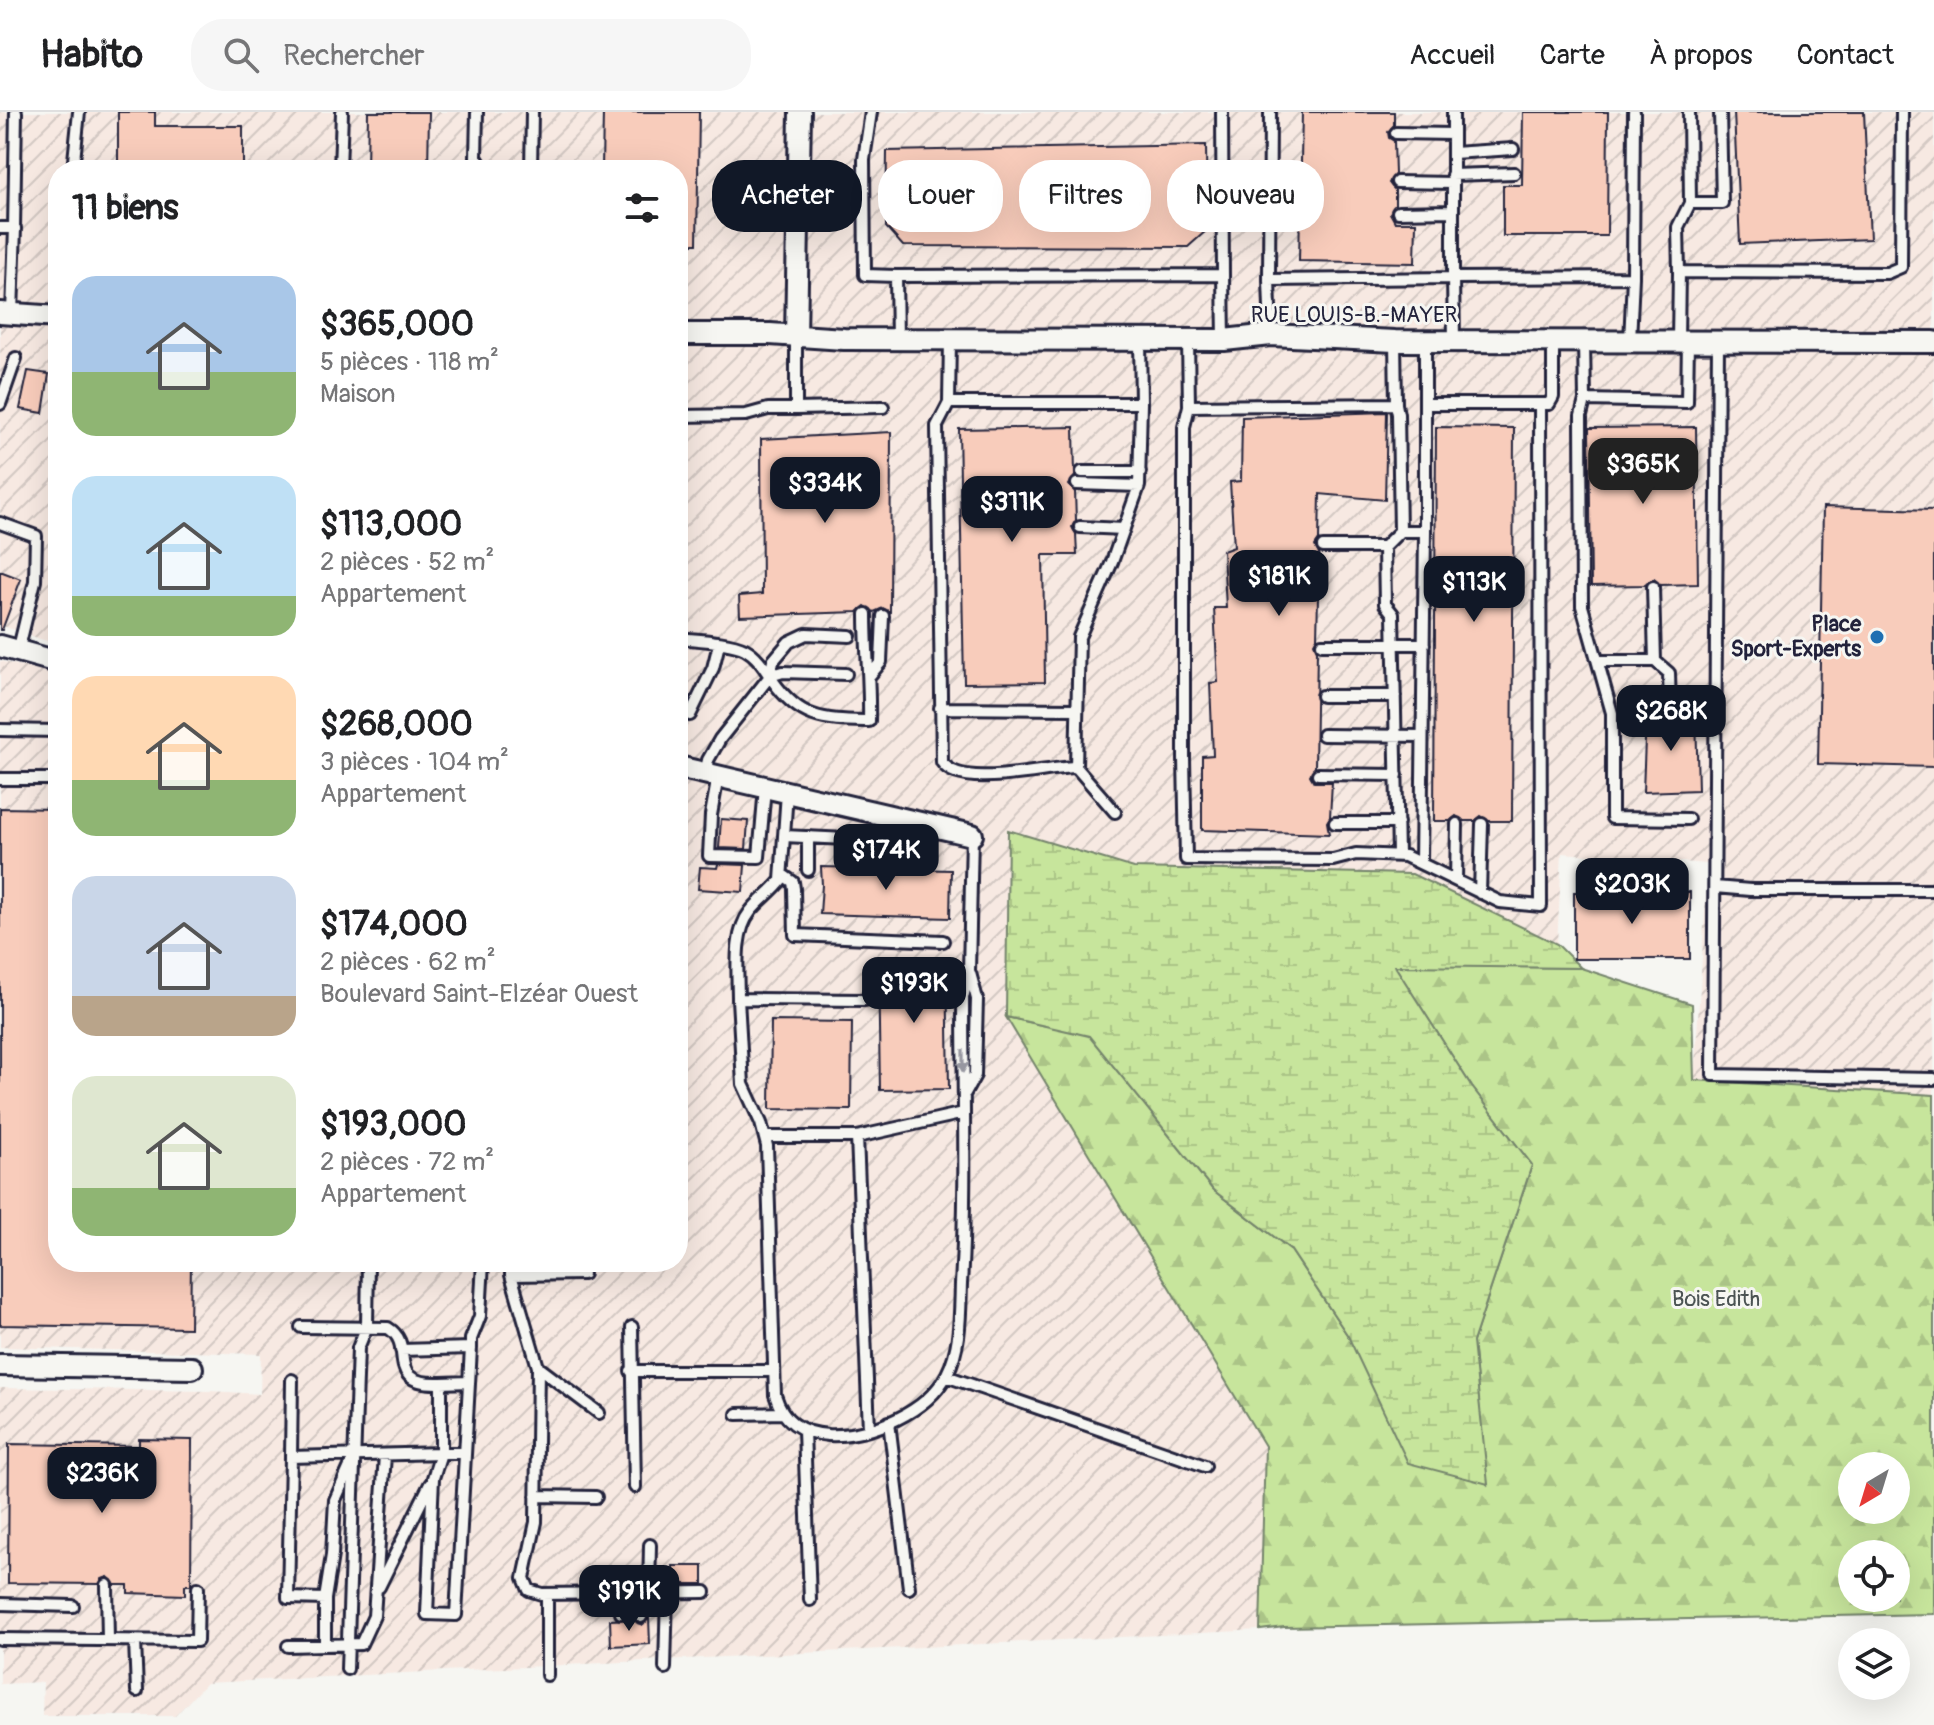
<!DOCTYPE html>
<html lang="fr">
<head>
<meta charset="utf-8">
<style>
	:root { --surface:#fff; --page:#f6f6f6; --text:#202124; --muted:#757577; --line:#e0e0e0; --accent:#111827 }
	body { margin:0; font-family:Pangolin,sans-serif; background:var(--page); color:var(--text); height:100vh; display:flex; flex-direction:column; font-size:30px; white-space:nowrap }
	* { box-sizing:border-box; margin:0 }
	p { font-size:26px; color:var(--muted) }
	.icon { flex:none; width:44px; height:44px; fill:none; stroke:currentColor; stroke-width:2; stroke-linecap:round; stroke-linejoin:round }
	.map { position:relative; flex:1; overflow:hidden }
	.side { position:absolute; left:48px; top:48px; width:640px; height:1112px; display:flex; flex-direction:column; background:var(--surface); border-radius:32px; box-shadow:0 8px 32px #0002 }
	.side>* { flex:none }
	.top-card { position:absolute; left:712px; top:48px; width:760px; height:72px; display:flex; gap:16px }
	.needle { width:52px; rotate:218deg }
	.controls { position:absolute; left:1838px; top:1340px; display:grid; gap:16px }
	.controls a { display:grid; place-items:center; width:72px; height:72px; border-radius:50%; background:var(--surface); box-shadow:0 8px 32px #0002; font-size:40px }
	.price { position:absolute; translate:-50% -68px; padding:0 18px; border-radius:16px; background:var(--accent); color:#fff; font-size:26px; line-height:52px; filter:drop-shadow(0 2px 4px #0008) }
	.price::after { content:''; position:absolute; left:50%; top:48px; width:24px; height:18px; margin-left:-12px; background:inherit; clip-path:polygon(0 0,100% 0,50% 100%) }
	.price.active { background:#222; color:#fff }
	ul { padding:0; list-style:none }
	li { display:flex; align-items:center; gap:24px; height:200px; padding:0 24px }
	li span { display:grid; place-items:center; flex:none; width:224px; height:160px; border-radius:24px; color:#555 }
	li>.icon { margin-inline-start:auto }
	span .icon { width:96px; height:96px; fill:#fffc; stroke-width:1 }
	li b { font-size:34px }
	h2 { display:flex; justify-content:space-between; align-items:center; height:96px; padding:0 24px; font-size:34px }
	.chip { padding:0 28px; border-radius:32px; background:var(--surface); box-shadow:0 8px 32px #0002; font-size:28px; line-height:72px }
	.chip.active { background:var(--accent); color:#fff }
	header { display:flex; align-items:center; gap:48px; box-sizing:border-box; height:112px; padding:0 40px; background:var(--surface); border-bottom:2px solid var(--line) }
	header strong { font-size:38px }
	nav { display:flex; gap:44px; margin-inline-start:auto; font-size:28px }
	.search { width:560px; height:72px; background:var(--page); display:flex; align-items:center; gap:20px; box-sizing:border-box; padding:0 28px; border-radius:32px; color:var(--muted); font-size:30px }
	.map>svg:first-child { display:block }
	.industrial { fill:url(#industrial-furrows) }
	.forest { fill:url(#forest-firs); stroke:#74846c; stroke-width:2; fill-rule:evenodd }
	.wetland { fill:url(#wetland-marsh); stroke:#74846c; stroke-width:2 }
	.building { fill:#f8ccbb; stroke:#22223b; stroke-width:2 }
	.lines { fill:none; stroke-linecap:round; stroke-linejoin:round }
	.lane-casing { stroke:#22223b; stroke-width:16 }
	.street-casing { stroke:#22223b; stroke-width:26 }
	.lane { stroke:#f6f6f2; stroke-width:10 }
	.street { stroke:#f6f6f2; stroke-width:20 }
	.oneway { fill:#9797a0 }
	.poi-dot { fill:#1f6fb2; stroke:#f6f6f2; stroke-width:3 }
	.labels { text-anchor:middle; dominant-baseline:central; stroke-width:6; stroke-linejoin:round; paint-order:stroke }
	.street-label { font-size:22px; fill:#22223b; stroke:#f6f6f2 }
	.poi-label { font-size:22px; font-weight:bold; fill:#22223b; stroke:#f6f6f2; text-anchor:end }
	.park-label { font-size:22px; fill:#4b5353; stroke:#f6f6f2 }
</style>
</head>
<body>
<header>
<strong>Habito</strong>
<div class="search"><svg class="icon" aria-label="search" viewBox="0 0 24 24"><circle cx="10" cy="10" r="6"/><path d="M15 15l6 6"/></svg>Rechercher</div>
<nav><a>Accueil</a><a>Carte</a><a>À propos</a><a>Contact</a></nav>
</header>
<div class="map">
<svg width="1934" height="1613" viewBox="0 0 1934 1613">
	<defs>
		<pattern id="industrial-furrows" width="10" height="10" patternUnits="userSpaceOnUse" patternTransform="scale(2)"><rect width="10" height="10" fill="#f7e9e2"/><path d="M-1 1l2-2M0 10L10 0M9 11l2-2" fill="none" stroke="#d3c8c3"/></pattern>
		<pattern id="forest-firs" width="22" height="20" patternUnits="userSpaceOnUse" patternTransform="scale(2)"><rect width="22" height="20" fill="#c7e59c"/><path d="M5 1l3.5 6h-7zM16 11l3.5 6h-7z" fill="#abc487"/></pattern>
		<pattern id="wetland-marsh" width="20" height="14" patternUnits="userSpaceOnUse" patternTransform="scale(2)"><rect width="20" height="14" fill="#c7e59c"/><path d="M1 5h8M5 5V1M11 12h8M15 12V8" fill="none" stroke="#abc487"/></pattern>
	</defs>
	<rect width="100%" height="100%" fill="#f6f6f2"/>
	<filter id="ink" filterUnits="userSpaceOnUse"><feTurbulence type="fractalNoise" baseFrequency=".0125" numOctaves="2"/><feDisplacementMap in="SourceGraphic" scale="16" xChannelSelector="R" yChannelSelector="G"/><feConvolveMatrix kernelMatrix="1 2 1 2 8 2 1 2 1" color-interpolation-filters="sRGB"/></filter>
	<g filter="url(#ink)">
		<path class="industrial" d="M 0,0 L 1934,0 L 1934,983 L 1694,968 L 1708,752 L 1562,741 L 1557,832 L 1412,762 L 1134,756 L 1008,718 L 1006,905 L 1265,1334 L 1260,1518 L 206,1571 L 175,1604 L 42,1604 L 43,1570 L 0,1572 L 0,1276 L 209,1279 L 260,1282 L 261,1242 L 0,1235 L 0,549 L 58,562 L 58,1150 L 678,1150 L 678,58 L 58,58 L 58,533 L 0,513 Z"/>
		<path class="forest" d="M 1394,853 L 1581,856 L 1692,892 L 1694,968 L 1934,983 L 1934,1502 L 1284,1515 L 1260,1518 L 1265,1334 L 1006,905 L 1089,923 L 1213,1078 L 1290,1137 L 1348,1224 L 1487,1372 L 1473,1230 L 1532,1053 L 1472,975 ZM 1852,1354 L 1896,1354 L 1896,1398 L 1852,1398 ZM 1852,1442 L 1896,1442 L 1896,1486 L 1852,1486 Z"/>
		<path class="wetland" d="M 1008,718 L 1134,756 L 1412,762 L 1557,832 L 1581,856 L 1395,854 L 1472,975 L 1532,1053 L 1473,1230 L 1488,1372 L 1408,1351 L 1348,1224 L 1290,1137 L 1213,1078 L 1089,924 L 1006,905 Z"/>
		<path class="building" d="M 118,0 L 155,0 L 155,14 L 243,14 L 243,58 L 118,58 Z
			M 368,0 L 429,0 L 428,58 L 367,58 Z
			M 603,0 L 699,0 L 697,132 L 678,132 L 678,58 L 602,58 Z
			M 1302,0 L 1394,0 L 1394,13 L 1388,20 L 1389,26 L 1394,29 L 1395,62 L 1389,71 L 1395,78 L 1395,93 L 1390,101 L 1395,110 L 1416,110 L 1415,151 L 1299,149 Z
			M 1523,0 L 1608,0 L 1607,124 L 1503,124 L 1503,73 L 1522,73 Z
			M 1734,0 L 1864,0 L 1870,127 L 1740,132 Z
			M 1206,33 L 1207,118 L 1188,135 L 903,134 L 886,115 L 887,39 Z
			M 28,259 L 49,262 L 43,301 L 20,297 Z
			M 1387,300 L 1385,388 L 1320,382 L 1319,428 L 1315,434 L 1319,442 L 1317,526 L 1314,531 L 1317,538 L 1315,655 L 1310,663 L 1314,670 L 1332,670 L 1330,705 L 1327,710 L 1329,722 L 1202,718 L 1202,644 L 1213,643 L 1210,571 L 1218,570 L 1214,496 L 1226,496 L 1223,439 L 1234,435 L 1230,370 L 1241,369 L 1242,305 Z
			M 1074,315 L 1075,364 L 1069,373 L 1075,380 L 1076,408 L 1072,415 L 1076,422 L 1077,443 L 1043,443 L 1045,570 L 964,571 L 959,317 Z
			M 1436,315 L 1514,316 L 1512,709 L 1489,709 L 1481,704 L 1475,709 L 1464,709 L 1456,704 L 1450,709 L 1434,709 Z
			M 1696,315 L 1698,472 L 1660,473 L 1654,467 L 1645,473 L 1591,474 L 1589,316 Z
			M 891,320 L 890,500 L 883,496 L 874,500 L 865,494 L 858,500 L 740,504 L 739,484 L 762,482 L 761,327 Z
			M 1823,395 L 1934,398 L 1934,655 L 1818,652 Z
			M 0,459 L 21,467 L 2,518 L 0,518 Z
			M 1646,601 L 1663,601 L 1669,605 L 1677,601 L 1696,602 L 1698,678 L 1643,680 Z
			M 0,696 L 58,697 L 58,1150 L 191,1150 L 190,1216 L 0,1213 Z
			M 721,707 L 748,709 L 746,737 L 719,736 Z
			M 718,752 L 745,753 L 743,780 L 698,777 L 700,755 L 717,756 Z
			M 821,755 L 951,758 L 950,806 L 820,802 L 822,773 Z
			M 1574,780 L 1690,780 L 1690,847 L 1574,847 Z
			M 947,848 L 949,977 L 880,978 L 878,849 Z
			M 771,909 L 852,910 L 851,998 L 770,997 Z
			M 139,1327 L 192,1328 L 191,1473 L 185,1473 L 185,1483 L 128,1481 L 128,1473 L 115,1473 L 108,1465 L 102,1467 L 99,1472 L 8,1471 L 9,1332 L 139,1334 Z
			M 673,1454 L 703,1454 L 703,1472 L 673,1472 Z
			M 649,1506 L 650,1532 L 611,1534 L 610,1508 L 633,1507 L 642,1513 Z"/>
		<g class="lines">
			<g class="lane-casing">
				<path id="lane" d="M 477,0 L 476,45 L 484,58
					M 871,0 L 864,47 L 865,163 L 896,164
					M 1222,0 L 1223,163
					M 1453,0 L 1453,166 L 1633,165 L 1634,0
					M 1396,21 L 1452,22
					M 1453,41 L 1513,37
					M 73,58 L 79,0
					M 340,58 L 342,0
					M 531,58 L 532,0
					M 1452,63 L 1514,61
					M 1397,70 L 1452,71
					M 1690,91 L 1722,91 L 1720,0
					M 1398,100 L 1451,99
					M 0,116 L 15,116 L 12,201
					M 14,116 L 16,0
					M 1679,160 L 1678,115 L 1690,91 L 1689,0
					M 1269,168 L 1270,0
					M 1271,223 L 1269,168 L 1453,166 L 1454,228
					M 950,227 L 949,291 L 1141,291 L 1140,228
					M 897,228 L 896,164 L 1223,163 L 1224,228
					M 1188,228 L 1189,294 L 1396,292 L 1395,229
					M 1584,229 L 1585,288 L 1687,290 L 1688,229
					M 1630,229 L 1633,165
					M 1678,229 L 1679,160 L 1887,161 L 1901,155 L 1902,0
					M 1718,229 L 1713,963 L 1934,967
					M 1585,288 L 1581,304 L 1582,494 L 1612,601 L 1612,706 L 1688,707
					M 949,291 L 937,314 L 942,650 C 960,679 1046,655 1076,655 L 1079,525 L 1112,450 L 1139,374 L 1141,291
					M 0,292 L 16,246
					M 1396,292 L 1398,302 L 1400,419 L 1425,419 L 1425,229
					M 1425,292 L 1549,292 L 1553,285 L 1553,229
					M 1189,294 L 1184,315 L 1184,646 L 1186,747 L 1333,748 L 1356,742 L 1405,744 L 1500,790 L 1541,794 L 1540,294
					M 796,297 L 883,295
					M 678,304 L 746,303 L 768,297 L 796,297 L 796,225
					M 1082,360 L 1140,360
					M 1077,372 L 1139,374
					M 0,411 L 36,424 L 35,469 L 18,540
					M 1080,415 L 1124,417
					M 1323,435 L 1384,435
					M 678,526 C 696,528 729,529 745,537 C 758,544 765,557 773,569 C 801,609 825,608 869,609 C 870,573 866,539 866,502
					M 1322,532 L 1424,532
					M 1598,549 L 1655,549 L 1653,475
					M 1655,549 L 1669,561 L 1670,597
					M 870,563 L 881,550 L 883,504
					M 770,564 L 783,560 L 846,562
					M 1322,584 L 1395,584
					M 940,596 L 1077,597
					M 690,603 L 713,556 L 719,532
					M 0,618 L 58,619
					M 1323,623 L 1422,624
					M 1076,655 L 1115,700
					M 705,661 L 708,648 L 720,627 L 770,564 L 773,549 L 789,530 L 806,522 L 850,524
					M 1318,662 L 1397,663
					M 718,664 L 711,703 L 709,744 L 759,745 L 765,675
					M 0,667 L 58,667
					M 787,680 L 784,724 L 868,728
					M 1335,711 L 1398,711
					M 784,724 L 781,768 C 772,780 759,788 750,800 C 733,821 738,861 738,887 L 865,888
					M 808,725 L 808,758
					M 1398,743 L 1393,502 L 1385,492 L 1384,435 L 1400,419
					M 1421,751 L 1425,419
					M 783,763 L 793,770 L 794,777 L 795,823 L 943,829
					M 1456,768 L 1457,712
					M 1715,775 L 1750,778 L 1934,778
					M 1480,781 L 1482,712
					M 738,887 L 743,972 L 761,1011 L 767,1034 L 775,1283 C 783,1309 800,1321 828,1323 C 870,1325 928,1300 947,1262 C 961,1235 960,1201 961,1172 C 967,1077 963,981 963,886 L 969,859 L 972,723
					M 965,981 L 975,963 L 977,887 L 970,861
					M 765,1025 L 857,1025 L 964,1001
					M 857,1025 L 869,1317
					M 511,1150 L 511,1163 L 538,1255 L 536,1410 L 524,1466 L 529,1478 L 542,1482 L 705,1480
					M 511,1163 L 583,1162
					M 301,1215 L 388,1216 C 418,1234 381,1273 441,1271 L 441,1341 L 291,1345 L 288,1486 L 325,1487 L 325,1533
					M 632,1215 L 635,1375
					M 401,1238 L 471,1236
					M 538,1255 L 599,1301
					M 631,1259 L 773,1259
					M 946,1264 L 1205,1354
					M 441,1271 L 469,1270
					M 737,1302 L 782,1301
					M 889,1310 L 909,1476
					M 804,1318 L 810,1488
					M 465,1341 L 441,1341 L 433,1366 L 427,1502 L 456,1503 L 471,1236 L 471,1227 L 480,1204 L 483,1150
					M 291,1345 L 292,1268
					M 536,1384 L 596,1385
					M 107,1473 L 108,1528
					M 379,1475 L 430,1372
					M 649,1481 L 650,1433
					M 547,1482 L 547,1563
					M 325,1487 L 332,1443 L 335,1388 L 352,1350
					M 0,1492 L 73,1494
					M 621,1501 L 621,1481
					M 641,1505 L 641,1481
					M 0,1527 L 197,1529 L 198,1476
					M 135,1529 L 137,1579
					M 288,1534 L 361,1532 L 374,1504 L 385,1343
					M 665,1556 L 667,1480
					M 347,1557 L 358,1236 L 367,1214 L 368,1150"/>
			</g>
			<g class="street-casing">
				<path id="street" d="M 0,201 L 58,205
					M 678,222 L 770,222 L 844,227 L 1224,228 L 1271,223 L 1395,229 L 1934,230
					M 796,225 L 800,0
					M 0,534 L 58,550
					M 678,655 L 972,723
					M 0,1253 L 192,1256"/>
			</g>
			<use href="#lane" class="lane"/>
			<use href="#street" class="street"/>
		</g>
		<defs><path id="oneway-solid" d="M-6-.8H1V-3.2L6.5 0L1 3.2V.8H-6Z" transform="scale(2)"/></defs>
		<use class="oneway" href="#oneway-solid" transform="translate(963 949) rotate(90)"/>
	</g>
	<circle class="poi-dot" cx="1877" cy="525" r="8"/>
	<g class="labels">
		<g class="street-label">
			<text x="1354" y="203">RUE LOUIS-B.-MAYER</text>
		</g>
		<g class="poi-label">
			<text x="1861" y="512">Place<tspan x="1861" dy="25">Sport-Experts</tspan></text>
		</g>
		<g class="park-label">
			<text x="1716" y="1187">Bois Edith</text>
		</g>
	</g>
</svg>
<div class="controls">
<a><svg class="needle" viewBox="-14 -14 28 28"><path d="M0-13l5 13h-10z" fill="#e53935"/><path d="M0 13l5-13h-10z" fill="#757577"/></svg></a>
<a><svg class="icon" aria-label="locate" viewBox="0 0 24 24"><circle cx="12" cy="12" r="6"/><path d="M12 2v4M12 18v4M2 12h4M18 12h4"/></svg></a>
<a><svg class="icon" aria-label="layers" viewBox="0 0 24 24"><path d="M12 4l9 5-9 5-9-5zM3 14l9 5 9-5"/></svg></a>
</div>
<b class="price active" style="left:1643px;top:394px">$365K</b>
<b class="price" style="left:825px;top:413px">$334K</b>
<b class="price" style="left:1012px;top:432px">$311K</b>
<b class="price" style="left:1279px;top:506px">$181K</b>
<b class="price" style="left:1474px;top:512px">$113K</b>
<b class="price" style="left:1671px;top:641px">$268K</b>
<b class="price" style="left:886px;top:780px">$174K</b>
<b class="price" style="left:1632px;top:814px">$203K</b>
<b class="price" style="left:914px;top:913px">$193K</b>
<b class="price" style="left:102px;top:1403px">$236K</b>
<b class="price" style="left:629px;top:1521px">$191K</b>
<div class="top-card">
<a class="chip active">Acheter</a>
<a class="chip">Louer</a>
<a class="chip">Filtres</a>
<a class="chip">Nouveau</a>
</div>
<section class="side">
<h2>11 biens<svg class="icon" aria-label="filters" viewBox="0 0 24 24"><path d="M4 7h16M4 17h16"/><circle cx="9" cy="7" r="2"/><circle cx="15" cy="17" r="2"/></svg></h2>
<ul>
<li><span style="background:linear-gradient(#a9c7e8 60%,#8fb573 0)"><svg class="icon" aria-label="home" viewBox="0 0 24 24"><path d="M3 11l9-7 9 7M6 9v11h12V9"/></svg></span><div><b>$365,000</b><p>5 pièces · 118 m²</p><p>Maison</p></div></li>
<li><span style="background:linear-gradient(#bfe0f5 75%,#8fb573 0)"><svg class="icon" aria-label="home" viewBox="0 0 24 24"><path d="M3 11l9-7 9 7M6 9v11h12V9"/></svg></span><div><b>$113,000</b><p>2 pièces · 52 m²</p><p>Appartement</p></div></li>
<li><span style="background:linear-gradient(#ffd9b3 65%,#8fb573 0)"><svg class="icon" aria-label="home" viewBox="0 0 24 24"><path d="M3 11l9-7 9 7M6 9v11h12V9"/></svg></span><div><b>$268,000</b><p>3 pièces · 104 m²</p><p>Appartement</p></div></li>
<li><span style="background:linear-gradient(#c9d6e8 75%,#b9a48a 0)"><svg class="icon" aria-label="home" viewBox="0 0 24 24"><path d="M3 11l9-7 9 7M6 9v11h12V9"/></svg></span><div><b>$174,000</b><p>2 pièces · 62 m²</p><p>Boulevard Saint-Elzéar Ouest</p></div></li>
<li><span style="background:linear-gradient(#dfe7d0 70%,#8fb573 0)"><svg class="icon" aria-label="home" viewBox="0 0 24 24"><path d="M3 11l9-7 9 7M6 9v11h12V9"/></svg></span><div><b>$193,000</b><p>2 pièces · 72 m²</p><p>Appartement</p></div></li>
</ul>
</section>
</div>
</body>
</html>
